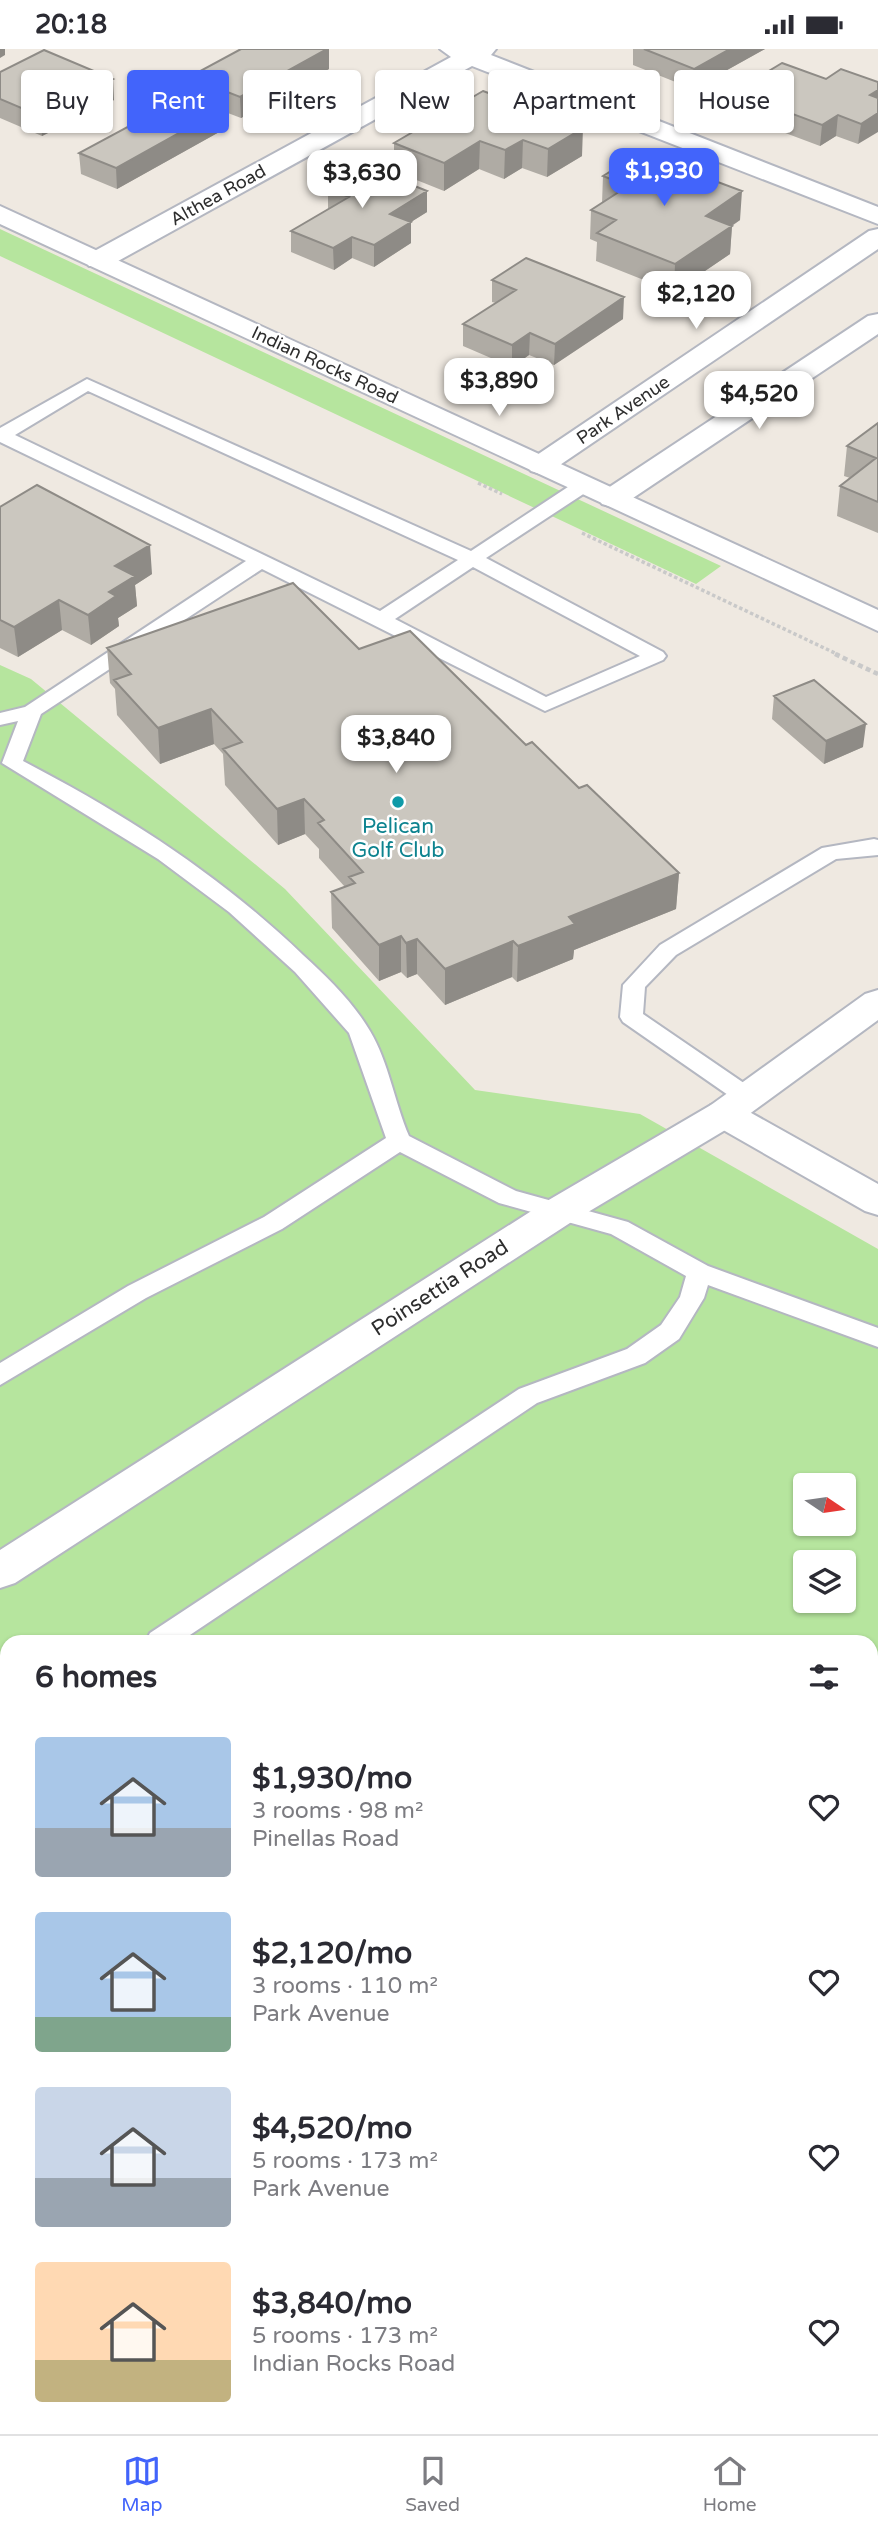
<!DOCTYPE html>
<html lang="en">
<head>
<meta charset="utf-8">
<style>
	:root { --surface:#fff; --page:#f7f7f7; --text:#2b2b33; --muted:#7c7c81; --line:#e1e1e2; --accent:#4264fb }
	body { margin:0; font-family:"Varela Round",sans-serif; background:var(--page); color:var(--text); height:100vh; display:flex; flex-direction:column; font-size:26px; white-space:nowrap }
	* { box-sizing:border-box; margin:0 }
	p { font-size:23px; color:var(--muted) }
	.icon { flex:none; width:38px; height:38px; fill:none; stroke:currentColor; stroke-width:2; stroke-linecap:round; stroke-linejoin:round }
	.map { position:relative; flex:1; overflow:hidden }
	.panel { position:absolute; left:0px; top:1586px; width:878px; height:800px; display:flex; flex-direction:column; background:var(--surface); border-radius:21px 21px 0 0; box-shadow:0 2px 5px #0004 }
	.panel>* { flex:none }
	.top-card { position:absolute; left:21px; top:21px; width:836px; height:63px; display:flex; gap:14px }
	.needle { width:46px; rotate:103deg }
	.fabs { position:absolute; left:793px; top:1424px; display:grid; gap:14px }
	.fabs a { display:grid; place-items:center; width:63px; height:63px; border-radius:7px; background:var(--surface); box-shadow:0 2px 5px #0004; font-size:35px }
	.price { position:absolute; translate:-50% -60px; padding:0 16px; border-radius:14px; background:#fff; color:#222; font-size:23px; line-height:46px; filter:drop-shadow(0 2px 4px #0008) }
	.price::after { content:''; position:absolute; left:50%; top:42px; width:21px; height:16px; margin-left:-10px; background:inherit; clip-path:polygon(0 0,100% 0,50% 100%) }
	.price.selected { background:var(--accent); color:#fff }
	ul { padding:0; list-style:none }
	li { display:flex; align-items:center; gap:21px; height:175px; padding:0 35px }
	li span { display:grid; place-items:center; flex:none; width:196px; height:140px; border-radius:7px; color:#555 }
	li>.icon { margin-inline-start:auto }
	span .icon { width:84px; height:84px; fill:#fffc; stroke-width:1 }
	li b { font-size:30px }
	h2 { display:flex; justify-content:space-between; align-items:center; height:84px; padding:0 35px; font-size:30px }
	.chip { padding:0 24px; border-radius:7px; background:var(--surface); box-shadow:0 2px 5px #0004; font-size:24px; line-height:63px }
	.chip.selected { background:var(--accent); color:#fff }
	.status { display:flex; justify-content:space-between; align-items:center; height:49px; padding:0 35px; background:var(--surface); direction:ltr }
	.status svg { height:19px; fill:currentColor }
	.tabs { display:flex; justify-content:space-around; align-items:center; height:98px; border-top:2px solid var(--line); background:var(--surface); font-size:19px; color:var(--muted) }
	.tabs a { display:grid; justify-items:center; gap:4px }
	.tabs .selected { color:var(--accent) }
	.map>svg:first-child { display:block }
	.green { fill:#b6e59e; fill-rule:evenodd }
	.lines { fill:none; stroke-linecap:round; stroke-linejoin:round }
	.service-casing { stroke:#b4b7c1; stroke-width:4 }
	.minor-casing { stroke:#b4b7c1; stroke-width:4 }
	.tertiary-casing { stroke:#b4b7c1; stroke-width:4 }
	.path-far1 { stroke:#c9c9c9; stroke-width:3.5; stroke-dasharray:3.5 2.5; stroke-linecap:butt }
	.path { stroke:#c9c9c9; stroke-width:4.5; stroke-dasharray:5 3.5; stroke-linecap:butt }
	.service { fill:#fff; fill-rule:evenodd }
	.minor { fill:#fff; fill-rule:evenodd }
	.tertiary { fill:#fff; fill-rule:evenodd }
	.wall { fill:#afaba4 }
	.shaded-wall { fill:#8e8b86 }
	.building { fill:#cbc7bf; stroke:#8e8b86; stroke-width:2 }
	.culture-dot { fill:#0f9aa8; stroke:#fff; stroke-width:2.5 }
	.labels { text-anchor:middle; dominant-baseline:central; stroke-width:5; stroke-linejoin:round; paint-order:stroke }
	.far-street-label { font-size:18px; fill:#2e2e2e; stroke:#fff }
	.culture-label { font-size:21px; fill:#0d838f; stroke:#fff }
	.street-label { font-size:21px; fill:#2e2e2e; stroke:#fff }
</style>
</head>
<body>
<div class="status"><b>20:18</b><svg viewBox="0 0 49 12"><path d="M0 12V9h3v3zM5 12V6h3v6zM10 12V3h3v9zM15 12V0h3v12zM26 1h20v11H26zM47 4h2v5h-2z"/></svg></div>
<div class="map">
<svg width="878" height="2385" viewBox="0 0 878 2385">
	<rect width="100%" height="100%" fill="#efe9e1"/>
	<path class="green" d="M 0,180 L 721,517 L 696,535 L 0,207 Z
		M 0,616 L 31,630 L 285,840 L 475,1041 L 640,1065 L 878,1200 L 878,2385 L 656,2385 L 648,2378 L 872,2378 L 872,1592 L 7,1592 L 7,1861 L 0,1856 ZM 805,1437 L 844,1437 L 844,1475 L 805,1475 ZM 805,1514 L 844,1514 L 844,1552 L 805,1552 Z"/>
	<g class="lines">
		<g class="service-casing">
			<path id="service" d="M 87,330 L 471,502 L 577,432 L 591,432 L 593,436 L 591,440 L 486,509 L 663,603 L 666,607 L 663,611 L 545,662 L 262,520 L 41,665 L 23,712 C 125,765 220,826 303,906 C 328,929 353,953 370,982 C 389,1014 394,1052 409,1087 L 516,1142 L 628,1173 L 708,1217 L 878,1279 L 878,1298 L 708,1236 L 704,1249 L 679,1290 L 645,1314 L 537,1354 L 181,1592 L 146,1592 L 150,1584 L 519,1340 L 627,1300 L 661,1276 L 680,1248 L 686,1227 L 611,1185 L 499,1154 L 400,1103 L 282,1180 L 146,1249 L 0,1336 L 0,1314 L 128,1237 L 264,1168 L 386,1089 L 349,984 L 295,923 L 229,863 L 158,810 L 2,714 L 18,672 L 0,676 L 0,664 L 25,658 L 246,512 L 0,393 L 0,379 ZM 88,342 L 458,511 L 380,562 L 15,386 ZM 473,518 L 640,607 L 546,648 L 395,570 Z
				M 874,790 L 878,791 L 878,806 L 836,810 L 676,906 L 645,938 L 643,965 L 757,1043 L 761,1049 L 757,1055 L 741,1055 L 623,973 L 620,968 L 623,936 L 660,896 L 822,799 Z
				M 748,2378 L 786,2378 L 789,2385 L 751,2385 Z"/>
		</g>
		<g class="minor-casing">
			<path id="minor" d="M 440,0 L 496,0 L 491,6 L 878,158 L 878,175 L 472,17 L 109,217 L 89,217 L 85,211 L 89,205 L 451,8 Z
				M 878,180 L 878,200 L 551,422 L 541,425 L 531,422 L 526,416 L 531,410 L 869,182 Z
				M 878,265 L 878,285 L 624,455 L 613,458 L 602,455 L 598,449 L 602,443 L 868,267 Z
				M 724,1052 L 737,1056 L 878,1135 L 878,1166 L 865,1162 L 711,1074 L 705,1065 L 711,1056 Z"/>
		</g>
		<g class="tertiary-casing">
			<path id="tertiary" d="M 0,157 L 878,561 L 878,582 L 0,175 Z
				M 878,941 L 878,971 L 737,1074 L 573,1172 L 15,1534 L 0,1539 L 0,1501 L 547,1152 L 711,1056 L 865,945 Z"/>
		</g>
		<path class="path-far1" d="M 478,434 L 502,445
			M 582,484 L 839,606"/>
		<path class="path" d="M 835,605 L 878,625"/>
		<use href="#service" class="service"/>
		<use href="#minor" class="minor"/>
		<use href="#tertiary" class="tertiary"/>
	</g>
	<path class="wall" d="M 633,0 L 765,0 L 693,40 L 633,16 Z
		M 329,20 L 241,69 L 220,61 L 221,82 L 117,140 L 81,125 L 79,104 L 190,49 L 189,28 Z
		M 0,23 L 114,51 L 42,87 L 0,69 Z
		M 826,30 L 878,33 L 858,95 L 836,87 L 820,97 L 732,64 L 734,43 Z
		M 483,42 L 582,107 L 547,128 L 522,119 L 504,130 L 479,120 L 444,142 L 394,122 L 394,94 Z
		M 603,127 L 740,171 L 732,177 L 730,205 L 674,243 L 596,212 L 597,193 L 590,190 L 591,161 L 602,154 Z
		M 328,139 L 427,163 L 411,173 L 411,194 L 374,218 L 352,209 L 334,221 L 291,203 L 291,182 L 328,160 Z
		M 492,231 L 623,270 L 554,316 L 529,306 L 512,318 L 463,297 L 463,275 L 496,254 L 492,253 Z
		M 878,374 L 878,484 L 837,467 L 840,437 L 850,429 L 844,427 L 847,397 Z
		M 0,458 L 152,525 L 135,536 L 137,557 L 118,569 L 119,577 L 91,596 L 62,581 L 18,608 L 0,599 Z
		M 107,599 L 359,600 L 526,696 L 679,824 L 676,860 L 574,901 L 573,910 L 517,933 L 512,928 L 445,956 L 417,925 L 407,929 L 401,923 L 379,932 L 332,879 L 331,843 L 345,838 L 319,809 L 319,800 L 305,785 L 278,796 L 225,736 L 223,705 L 214,695 L 160,715 L 117,666 L 115,640 L 110,634 Z
		M 774,647 L 863,698 L 824,715 L 772,670 Z
		M 74,2378 L 158,2378 L 152,2385 L 83,2385 Z"/>
	<path class="shaded-wall" d="M 0,0 L 5,0 L 5,6 L 0,9 Z
		M 327,0 L 329,0 L 329,20 L 241,69 L 240,48 Z
		M 730,0 L 765,0 L 693,40 L 694,20 Z
		M 113,30 L 114,51 L 42,87 L 40,67 Z
		M 878,41 L 878,61 L 870,46 Z
		M 220,61 L 221,82 L 117,140 L 116,119 Z
		M 878,64 L 878,83 L 858,95 L 861,75 Z
		M 838,66 L 836,87 L 820,97 L 822,76 Z
		M 583,79 L 582,107 L 547,128 L 548,100 Z
		M 523,91 L 522,119 L 504,130 L 505,101 Z
		M 480,92 L 479,120 L 444,142 L 444,114 Z
		M 427,142 L 427,163 L 411,173 L 411,194 L 374,218 L 374,196 L 390,165 Z
		M 742,142 L 740,171 L 704,195 L 706,167 Z
		M 732,177 L 730,205 L 674,243 L 675,215 Z
		M 352,188 L 352,209 L 334,221 L 333,199 Z
		M 624,248 L 623,270 L 554,316 L 555,295 Z
		M 530,284 L 529,306 L 512,318 L 512,296 Z
		M 150,496 L 152,525 L 135,536 L 137,557 L 118,569 L 119,577 L 91,596 L 88,566 L 109,543 L 115,517 Z
		M 59,551 L 62,581 L 18,608 L 14,578 Z
		M 211,660 L 214,695 L 160,715 L 158,679 Z
		M 866,675 L 863,698 L 824,715 L 826,692 Z
		M 304,750 L 305,785 L 278,796 L 277,760 Z
		M 679,824 L 676,860 L 574,901 L 573,910 L 517,933 L 518,897 L 569,868 Z
		M 401,887 L 401,923 L 379,932 L 379,896 Z
		M 417,890 L 417,925 L 407,929 L 406,894 Z
		M 513,892 L 512,928 L 445,956 L 445,920 Z
		M 7,2252 L 7,2286 L 0,2294 L 0,2261 Z
		M 131,2378 L 158,2378 L 152,2385 L 125,2385 Z
		M 371,2378 L 393,2378 L 387,2385 L 365,2385 Z"/>
	<path class="building" d="M 241,0 L 327,0 L 240,48 L 189,28 Z
		M 644,0 L 730,0 L 694,20 Z
		M 44,1 L 113,30 L 40,67 L 0,50 L 0,23 Z
		M 782,14 L 826,30 L 841,20 L 878,33 L 878,41 L 870,46 L 878,49 L 878,64 L 861,75 L 838,66 L 822,76 L 734,43 Z
		M 483,42 L 583,79 L 548,100 L 523,91 L 505,101 L 480,92 L 444,114 L 394,94 Z
		M 185,47 L 220,61 L 116,119 L 79,104 Z
		M 640,104 L 742,142 L 706,167 L 732,177 L 675,215 L 597,184 L 616,171 L 591,161 L 628,137 L 603,127 Z
		M 365,117 L 427,142 L 390,165 L 411,173 L 374,196 L 352,188 L 333,199 L 291,182 L 349,148 L 328,139 Z
		M 526,209 L 624,248 L 555,295 L 530,284 L 512,296 L 463,275 L 516,241 L 492,231 Z
		M 878,374 L 878,453 L 840,437 L 876,409 L 847,397 Z
		M 37,436 L 150,496 L 115,517 L 135,527 L 109,543 L 116,547 L 88,566 L 59,551 L 14,578 L 0,571 L 0,458 Z
		M 293,534 L 359,600 L 410,582 L 526,696 L 532,693 L 579,739 L 587,736 L 679,824 L 569,868 L 575,875 L 518,897 L 513,892 L 445,920 L 417,890 L 406,894 L 401,887 L 379,896 L 331,843 L 355,834 L 349,828 L 363,823 L 318,774 L 324,771 L 304,750 L 277,760 L 223,700 L 242,693 L 211,660 L 158,679 L 114,631 L 131,625 L 107,599 Z
		M 814,631 L 866,675 L 826,692 L 774,647 Z
		M 0,2068 L 7,2073 L 7,2252 L 0,2261 Z
		M 102,2378 L 131,2378 L 125,2385 L 110,2385 Z
		M 211,2378 L 371,2378 L 365,2385 L 214,2385 L 209,2381 Z"/>
	<circle class="culture-dot" cx="398" cy="753" r="7"/>
	<g class="labels">
		<g class="far-street-label">
			<text transform="translate(218 146) rotate(-29)">Althea Road</text>
			<text transform="translate(325 316) rotate(25)">Indian Rocks Road</text>
			<text transform="translate(623 361) rotate(-34)">Park Avenue</text>
		</g>
		<g class="culture-label">
			<text x="398" y="777">Pelican<tspan x="398" dy="24">Golf Club</tspan></text>
		</g>
		<g class="street-label">
			<text transform="translate(440 1239) rotate(-33)">Poinsettia Road</text>
		</g>
	</g>
</svg>
<div class="fabs">
<a><svg class="needle" viewBox="-14 -14 28 28"><path d="M0-13l5 13h-10z" fill="#e53935"/><path d="M0 13l5-13h-10z" fill="#7c7c81"/></svg></a>
<a><svg class="icon" aria-label="layers" viewBox="0 0 24 24"><path d="M12 4l9 5-9 5-9-5zM3 14l9 5 9-5"/></svg></a>
</div>
<b class="price selected" style="left:664px;top:159px">$1,930</b>
<b class="price" style="left:362px;top:161px">$3,630</b>
<b class="price" style="left:696px;top:282px">$2,120</b>
<b class="price" style="left:499px;top:369px">$3,890</b>
<b class="price" style="left:759px;top:382px">$4,520</b>
<b class="price" style="left:396px;top:726px">$3,840</b>
<div class="top-card">
<a class="chip">Buy</a>
<a class="chip selected">Rent</a>
<a class="chip">Filters</a>
<a class="chip">New</a>
<a class="chip">Apartment</a>
<a class="chip">House</a>
</div>
<section class="panel">
<h2>6 homes<svg class="icon" aria-label="filters" viewBox="0 0 24 24"><path d="M4 7h16M4 17h16"/><circle cx="9" cy="7" r="2"/><circle cx="15" cy="17" r="2"/></svg></h2>
<ul>
<li><span style="background:linear-gradient(#a9c7e8 65%,#9aa5b1 0)"><svg class="icon" aria-label="home" viewBox="0 0 24 24"><path d="M3 11l9-7 9 7M6 9v11h12V9"/></svg></span><div><b>$1,930/mo</b><p>3 rooms · 98 m²</p><p>Pinellas Road</p></div><svg class="icon" aria-label="heart" viewBox="0 0 24 24"><path d="M12 20l-8-8c-3-5 5-10 8-4 3-6 11-1 8 4z"/></svg></li>
<li><span style="background:linear-gradient(#a9c7e8 75%,#7fa58c 0)"><svg class="icon" aria-label="home" viewBox="0 0 24 24"><path d="M3 11l9-7 9 7M6 9v11h12V9"/></svg></span><div><b>$2,120/mo</b><p>3 rooms · 110 m²</p><p>Park Avenue</p></div><svg class="icon" aria-label="heart" viewBox="0 0 24 24"><path d="M12 20l-8-8c-3-5 5-10 8-4 3-6 11-1 8 4z"/></svg></li>
<li><span style="background:linear-gradient(#c9d6e8 65%,#9aa5b1 0)"><svg class="icon" aria-label="home" viewBox="0 0 24 24"><path d="M3 11l9-7 9 7M6 9v11h12V9"/></svg></span><div><b>$4,520/mo</b><p>5 rooms · 173 m²</p><p>Park Avenue</p></div><svg class="icon" aria-label="heart" viewBox="0 0 24 24"><path d="M12 20l-8-8c-3-5 5-10 8-4 3-6 11-1 8 4z"/></svg></li>
<li><span style="background:linear-gradient(#ffd9b3 70%,#c2b280 0)"><svg class="icon" aria-label="home" viewBox="0 0 24 24"><path d="M3 11l9-7 9 7M6 9v11h12V9"/></svg></span><div><b>$3,840/mo</b><p>5 rooms · 173 m²</p><p>Indian Rocks Road</p></div><svg class="icon" aria-label="heart" viewBox="0 0 24 24"><path d="M12 20l-8-8c-3-5 5-10 8-4 3-6 11-1 8 4z"/></svg></li>
</ul>
</section>
</div>
<nav class="tabs">
<a class="selected"><svg class="icon" aria-label="map" viewBox="0 0 24 24"><path d="M3 6l6-2 6 2 6-2v14l-6 2-6-2-6 2zM9 4v14M15 6v14"/></svg>Map</a>
<a><svg class="icon" aria-label="saved" viewBox="0 0 24 24"><path d="M7 4h10v16l-5-4-5 4z"/></svg>Saved</a>
<a><svg class="icon" aria-label="home" viewBox="0 0 24 24"><path d="M3 11l9-7 9 7M6 9v11h12V9"/></svg>Home</a>
</nav>
</body>
</html>
